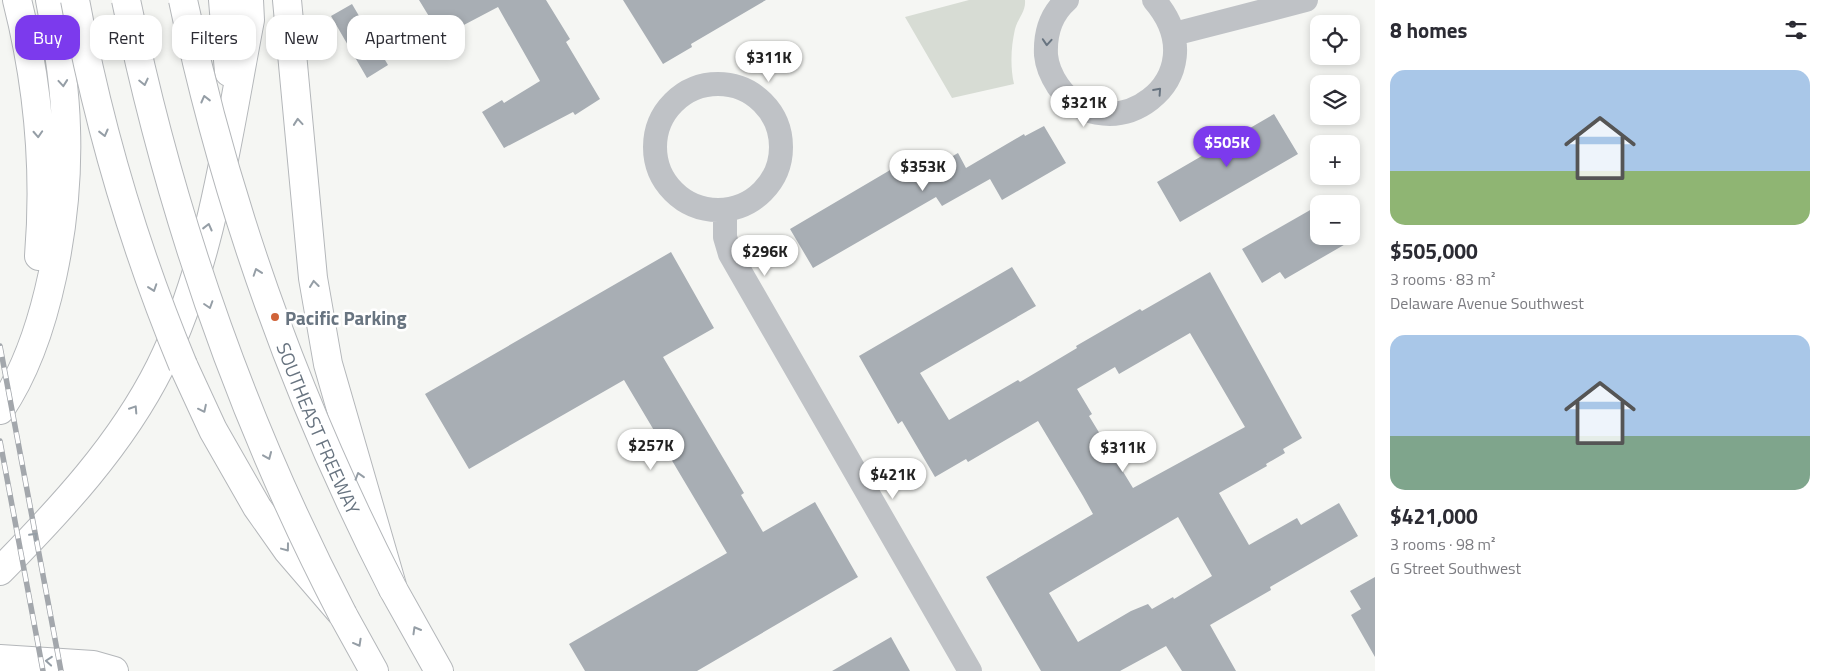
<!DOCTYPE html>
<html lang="en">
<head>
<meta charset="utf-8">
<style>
	:root { --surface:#fff; --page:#f7f7f7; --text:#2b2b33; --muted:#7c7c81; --accent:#7c3aed }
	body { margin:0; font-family:"Titillium Web",sans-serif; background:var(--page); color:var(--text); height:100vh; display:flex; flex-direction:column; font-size:19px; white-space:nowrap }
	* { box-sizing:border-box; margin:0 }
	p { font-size:16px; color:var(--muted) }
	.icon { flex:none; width:28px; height:28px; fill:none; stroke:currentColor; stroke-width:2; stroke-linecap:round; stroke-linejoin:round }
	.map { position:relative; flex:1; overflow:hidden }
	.drawer { display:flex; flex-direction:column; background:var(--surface); width:450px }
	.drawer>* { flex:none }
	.hud { position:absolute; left:15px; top:15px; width:475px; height:45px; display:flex; gap:10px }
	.tools { position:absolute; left:1310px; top:15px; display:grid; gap:10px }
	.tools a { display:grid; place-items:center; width:50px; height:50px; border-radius:10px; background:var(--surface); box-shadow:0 2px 8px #0003; font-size:25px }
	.price { position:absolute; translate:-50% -42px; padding:0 11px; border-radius:18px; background:#fff; color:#222; font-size:16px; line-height:32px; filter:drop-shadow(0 1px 2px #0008) }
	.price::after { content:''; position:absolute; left:50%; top:30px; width:15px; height:11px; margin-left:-8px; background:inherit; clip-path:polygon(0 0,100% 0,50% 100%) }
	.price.on { background:var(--accent); color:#fff }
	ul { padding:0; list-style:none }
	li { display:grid; align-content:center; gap:10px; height:265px; padding:0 15px }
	li span { display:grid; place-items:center; height:155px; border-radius:15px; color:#555 }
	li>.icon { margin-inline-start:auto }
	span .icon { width:90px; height:90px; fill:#fffc; stroke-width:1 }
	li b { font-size:21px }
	h2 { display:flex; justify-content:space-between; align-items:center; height:60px; padding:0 15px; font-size:21px }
	.tag { padding:0 18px; border-radius:15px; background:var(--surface); box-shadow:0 2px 8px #0003; font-size:18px; line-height:45px }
	.tag.on { background:var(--accent); color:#fff }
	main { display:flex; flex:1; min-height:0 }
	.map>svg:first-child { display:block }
	.green { fill:#d7dcd4 }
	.building { fill:#a8aeb4; fill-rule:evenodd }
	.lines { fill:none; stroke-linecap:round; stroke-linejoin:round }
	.motorway-casing { stroke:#b4b7ba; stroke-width:30 }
	.minor { stroke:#bfc2c6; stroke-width:24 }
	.motorway { stroke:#fff; stroke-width:28 }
	.rail-casing { stroke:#a3a7ac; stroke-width:5.5 }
	.rail { stroke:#fff; stroke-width:4; stroke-dasharray:11; stroke-linecap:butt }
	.motorway-bridge-casing { stroke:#b4b7ba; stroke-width:30; stroke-linecap:butt }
	.motorway-bridge { stroke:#fff; stroke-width:28 }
	.oneway { stroke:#687480 }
	.oneway2 { stroke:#959ea6 }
	.poi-dot { fill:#d06339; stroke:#fff; stroke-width:2 }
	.labels { text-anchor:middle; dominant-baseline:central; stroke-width:5; stroke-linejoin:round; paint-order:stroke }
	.poi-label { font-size:19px; font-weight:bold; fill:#687480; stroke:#fff; text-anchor:start }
	.street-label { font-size:19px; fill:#687480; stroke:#fff }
</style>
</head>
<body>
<main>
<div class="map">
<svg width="1375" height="671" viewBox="0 0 1375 671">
	<rect width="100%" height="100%" fill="#f5f6f3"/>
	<path class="green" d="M 969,0 L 1025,0 C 1026,12 1018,18 1015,29 C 1011,47 1010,66 1014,84 L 952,98 L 905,17 Z"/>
	<path class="building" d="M 419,0 L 546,0 L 570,39 L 566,42 L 600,99 L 575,115 L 573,112 L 504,148 L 482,112 L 502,100 L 504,103 L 540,81 L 498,7 L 460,27 L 462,30 L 444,41 Z
		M 623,0 L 766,0 L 691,44 L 692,47 L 663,64 Z
		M 352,4 L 388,65 L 367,78 L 331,16 Z
		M 1274,114 L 1298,154 L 1180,222 L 1157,182 Z
		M 1044,126 L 1066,163 L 1002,200 L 990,179 L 942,206 L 936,197 L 813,268 L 790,229 L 914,156 L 920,166 L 934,157 L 939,164 L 958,153 L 966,168 L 1024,134 L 1025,136 Z
		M 1319,205 L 1319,236 L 1346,236 L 1349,242 L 1285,279 L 1280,272 L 1262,283 L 1242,249 Z
		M 671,252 L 714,328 L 663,357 L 744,493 L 741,495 L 763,532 L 815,502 L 858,577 L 697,671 L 585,671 L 569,644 L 727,553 L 624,380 L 469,469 L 425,394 Z
		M 1012,267 L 1036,306 L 920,373 L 949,420 L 1018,380 L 1020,382 L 1077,348 L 1076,346 L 1140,309 L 1142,311 L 1210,272 L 1302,438 L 1283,449 L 1285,453 L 1266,464 L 1267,466 L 1219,493 L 1249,545 L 1297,518 L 1301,525 L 1339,503 L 1358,536 L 1270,587 L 1271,590 L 1210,625 L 1236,671 L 1182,671 L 1166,646 L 1120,671 L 1041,671 L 986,577 L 1093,514 L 1083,496 L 1038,421 L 968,462 L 966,459 L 935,477 L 902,421 L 898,424 L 859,356 ZM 1190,333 L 1245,427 L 1133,488 L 1089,416 L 1092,414 L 1077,389 L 1115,367 L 1119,374 ZM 1178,517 L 1212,576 L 1174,599 L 1173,597 L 1152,609 L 1148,604 L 1131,611 L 1078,642 L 1049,593 Z
		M 1375,577 L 1375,657 L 1351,615 L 1361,609 L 1350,591 Z
		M 891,637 L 910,671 L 832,671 Z"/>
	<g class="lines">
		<g class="motorway-casing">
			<path id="motorway" d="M 17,0 C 38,83 46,171 39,256
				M 223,0 L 229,72
				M 287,0 L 313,278 L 328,364 L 393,589 L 439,671
				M 183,365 L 213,430 L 257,507 L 288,551 L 343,615 L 374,671
				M 0,410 C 49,338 69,216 66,128 C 65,85 58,42 50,0
				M 0,571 C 60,510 121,445 160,367 C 212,262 228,134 250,20 L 249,0
				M 0,659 L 93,665 L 114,671"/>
		</g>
		<path class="minor" d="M 1067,0 C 1051,14 1045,34 1046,55 C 1047,66 1052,77 1058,86 C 1108,157 1222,79 1154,0
			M 1174,34 L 1306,0
			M655 147a63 63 0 1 1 126 0a63 63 0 1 1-126 0Z
			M 725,210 L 725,237 L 730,254 L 970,671"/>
		<use href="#motorway" class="motorway"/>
		<g class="rail-casing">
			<path id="rail" d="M 0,346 L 61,671
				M 0,441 L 43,671"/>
		</g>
		<use href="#rail" class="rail"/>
		<g class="motorway-bridge-casing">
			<g id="motorway-bridge">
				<path d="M 75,0 C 98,125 134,247 183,365"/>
				<path d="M 126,0 C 170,214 242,421 343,615"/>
				<path id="s1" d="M 183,0 C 226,206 297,402 393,589"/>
			</g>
		</g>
		<use href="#motorway-bridge" class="motorway-bridge"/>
	</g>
	<defs><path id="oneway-chevron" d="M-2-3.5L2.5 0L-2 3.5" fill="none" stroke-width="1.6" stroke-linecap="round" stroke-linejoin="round" transform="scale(1.25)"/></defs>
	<g class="oneway">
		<use href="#oneway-chevron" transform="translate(1047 42) rotate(94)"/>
		<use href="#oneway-chevron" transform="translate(1158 91) rotate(-48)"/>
	</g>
	<g class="oneway2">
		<use href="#oneway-chevron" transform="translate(144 82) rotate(77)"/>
		<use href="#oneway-chevron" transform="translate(63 83) rotate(85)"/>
		<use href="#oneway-chevron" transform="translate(205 99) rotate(-104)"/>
		<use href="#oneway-chevron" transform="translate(298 122) rotate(-95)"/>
		<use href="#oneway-chevron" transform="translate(104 133) rotate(76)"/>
		<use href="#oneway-chevron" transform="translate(38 134) rotate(87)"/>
		<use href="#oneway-chevron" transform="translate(208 227) rotate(-76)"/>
		<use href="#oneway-chevron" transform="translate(257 272) rotate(-109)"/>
		<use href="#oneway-chevron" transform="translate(314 284) rotate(-97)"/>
		<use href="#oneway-chevron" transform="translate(153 288) rotate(71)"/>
		<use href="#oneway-chevron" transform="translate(209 305) rotate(72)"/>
		<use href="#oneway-chevron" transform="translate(134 409) rotate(-57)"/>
		<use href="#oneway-chevron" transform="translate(203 409) rotate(64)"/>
		<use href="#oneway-chevron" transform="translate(268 456) rotate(67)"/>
		<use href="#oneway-chevron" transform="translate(359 476) rotate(-107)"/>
		<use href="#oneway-chevron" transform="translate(34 536) rotate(-46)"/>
		<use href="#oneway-chevron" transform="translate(286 548) rotate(53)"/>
		<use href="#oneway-chevron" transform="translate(416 630) rotate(-120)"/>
		<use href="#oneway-chevron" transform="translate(358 643) rotate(61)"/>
		<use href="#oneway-chevron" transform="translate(49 661) rotate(-175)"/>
	</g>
	<circle class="poi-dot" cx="275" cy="317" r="5"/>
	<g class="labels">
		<g class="poi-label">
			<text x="285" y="317">Pacific Parking</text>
		</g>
		<g class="street-label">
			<text stroke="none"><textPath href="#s1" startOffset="450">SOUTHEAST FREEWAY</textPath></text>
		</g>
	</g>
</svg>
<div class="tools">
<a><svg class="icon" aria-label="locate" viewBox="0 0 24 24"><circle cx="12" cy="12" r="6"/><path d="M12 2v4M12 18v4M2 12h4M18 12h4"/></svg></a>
<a><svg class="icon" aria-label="layers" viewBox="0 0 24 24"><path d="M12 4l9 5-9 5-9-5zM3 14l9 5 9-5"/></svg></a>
<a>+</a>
<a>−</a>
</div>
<b class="price" style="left:769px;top:83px">$311K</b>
<b class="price" style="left:1084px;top:128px">$321K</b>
<b class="price on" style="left:1227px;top:168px">$505K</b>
<b class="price" style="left:923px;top:192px">$353K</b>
<b class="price" style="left:765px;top:277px">$296K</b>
<b class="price" style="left:651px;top:471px">$257K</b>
<b class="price" style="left:1123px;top:473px">$311K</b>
<b class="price" style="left:893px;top:500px">$421K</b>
<div class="hud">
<a class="tag on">Buy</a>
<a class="tag">Rent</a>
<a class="tag">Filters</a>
<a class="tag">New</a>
<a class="tag">Apartment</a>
</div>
</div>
<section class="drawer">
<h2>8 homes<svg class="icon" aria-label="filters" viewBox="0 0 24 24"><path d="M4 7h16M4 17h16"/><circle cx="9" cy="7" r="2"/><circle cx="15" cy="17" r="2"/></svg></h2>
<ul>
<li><span style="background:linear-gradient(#a9c7e8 65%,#8fb573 0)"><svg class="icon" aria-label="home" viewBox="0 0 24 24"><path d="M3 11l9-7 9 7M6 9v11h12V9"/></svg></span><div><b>$505,000</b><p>3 rooms · 83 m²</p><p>Delaware Avenue Southwest</p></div></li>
<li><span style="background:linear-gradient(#a9c7e8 65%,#7fa58c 0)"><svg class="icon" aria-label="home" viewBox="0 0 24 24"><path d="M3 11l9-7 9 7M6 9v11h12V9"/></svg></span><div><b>$421,000</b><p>3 rooms · 98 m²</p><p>G Street Southwest</p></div></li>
</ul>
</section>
</main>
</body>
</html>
